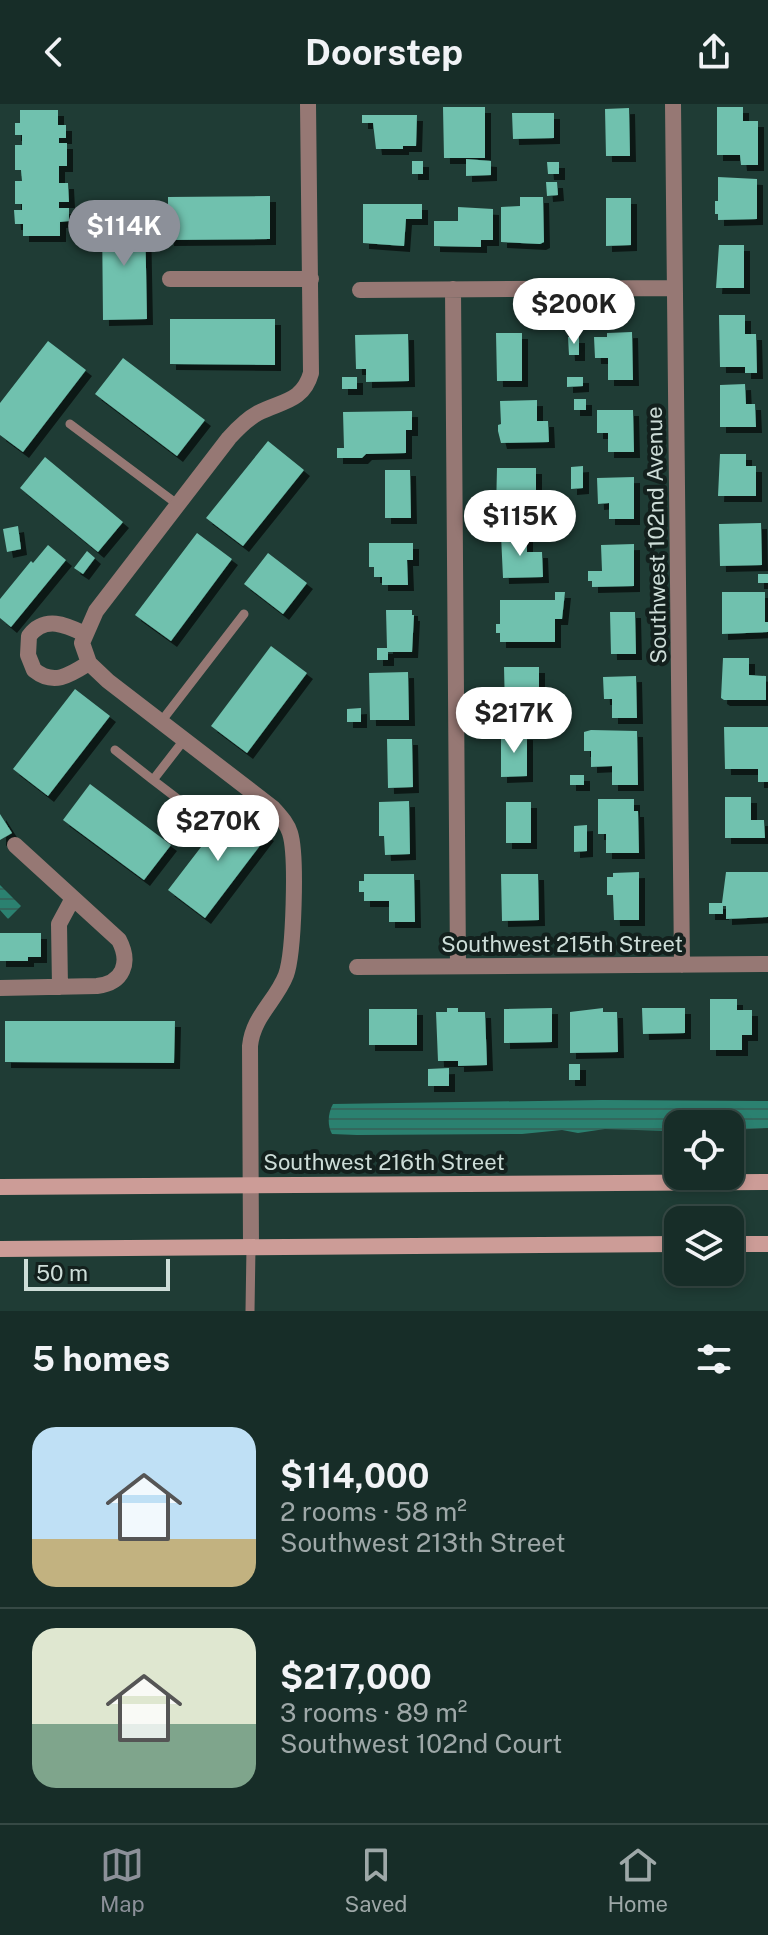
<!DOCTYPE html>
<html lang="en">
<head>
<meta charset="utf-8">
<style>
	:root { --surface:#172d28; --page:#243934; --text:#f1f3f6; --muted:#9ea8a8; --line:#364945; --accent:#8c9099 }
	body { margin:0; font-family:"Public Sans",sans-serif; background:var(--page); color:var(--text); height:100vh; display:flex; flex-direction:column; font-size:30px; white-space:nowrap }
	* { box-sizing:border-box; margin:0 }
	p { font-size:26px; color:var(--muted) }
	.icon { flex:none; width:44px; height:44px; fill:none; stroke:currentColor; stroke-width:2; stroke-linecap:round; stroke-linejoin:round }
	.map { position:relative; height:1207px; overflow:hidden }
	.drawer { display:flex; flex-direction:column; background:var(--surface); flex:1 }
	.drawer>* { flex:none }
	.tools { position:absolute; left:664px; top:1006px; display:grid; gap:16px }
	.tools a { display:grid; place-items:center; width:80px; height:80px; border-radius:16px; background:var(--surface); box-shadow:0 4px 12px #0003,0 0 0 2px var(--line); font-size:40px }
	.scale { position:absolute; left:24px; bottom:20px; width:146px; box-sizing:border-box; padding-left:8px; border:4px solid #cdddd8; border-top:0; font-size:22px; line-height:28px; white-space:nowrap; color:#cdddd8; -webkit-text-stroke:6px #13201d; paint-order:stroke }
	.price { position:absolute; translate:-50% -68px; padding:0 18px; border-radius:28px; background:#fff; color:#222; font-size:26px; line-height:52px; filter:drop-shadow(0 2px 4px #0008) }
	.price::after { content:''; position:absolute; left:50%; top:48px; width:24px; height:18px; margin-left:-12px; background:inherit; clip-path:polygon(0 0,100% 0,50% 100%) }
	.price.on { background:var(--accent); color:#fff }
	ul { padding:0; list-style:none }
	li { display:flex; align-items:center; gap:24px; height:200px; padding:0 32px }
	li+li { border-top:2px solid var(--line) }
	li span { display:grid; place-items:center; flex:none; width:224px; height:160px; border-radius:24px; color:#555 }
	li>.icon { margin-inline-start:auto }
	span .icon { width:96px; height:96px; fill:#fffc; stroke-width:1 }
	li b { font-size:34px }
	h2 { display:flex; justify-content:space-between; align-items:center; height:96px; padding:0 32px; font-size:34px }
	header { display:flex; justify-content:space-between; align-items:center; height:104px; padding:0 32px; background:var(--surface); font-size:36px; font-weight:700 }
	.tab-bar { display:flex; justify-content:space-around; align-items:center; height:112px; border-top:2px solid var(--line); background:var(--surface); font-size:22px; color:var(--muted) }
	.tab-bar a { display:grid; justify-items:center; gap:4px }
	.tab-bar .on { color:var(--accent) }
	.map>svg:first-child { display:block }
	.water { fill:url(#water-rules) }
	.building { fill:#6fc1ae; filter:url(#shadow) }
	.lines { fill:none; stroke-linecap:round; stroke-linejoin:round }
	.lane { stroke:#967874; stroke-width:9 }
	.street { stroke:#967874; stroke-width:16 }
	.secondary { stroke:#cc9c97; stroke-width:16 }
	.labels { text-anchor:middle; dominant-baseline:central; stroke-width:8; stroke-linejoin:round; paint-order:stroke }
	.street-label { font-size:22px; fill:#cdddd8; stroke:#13201d }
</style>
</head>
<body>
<header><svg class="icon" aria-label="back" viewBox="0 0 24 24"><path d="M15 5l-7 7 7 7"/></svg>Doorstep<svg class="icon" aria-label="share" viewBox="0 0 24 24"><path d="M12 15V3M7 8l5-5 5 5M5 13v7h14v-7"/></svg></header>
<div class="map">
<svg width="768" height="1207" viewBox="0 0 768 1207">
	<defs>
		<pattern id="water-rules" width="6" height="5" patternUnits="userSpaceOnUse" patternTransform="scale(2)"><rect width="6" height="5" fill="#2b8170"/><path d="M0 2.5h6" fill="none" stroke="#33685d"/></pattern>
		<filter id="shadow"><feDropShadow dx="6" dy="6" stdDeviation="0" flood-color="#0009"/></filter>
	</defs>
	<rect width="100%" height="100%" fill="#1f3c35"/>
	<path class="water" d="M 0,781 L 21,802 L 8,815 L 0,806 Z
		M 602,996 L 768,997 L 768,1024 L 730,1026 L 730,1020 L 678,1020 L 678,1025 L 668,1027 L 605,1025 L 578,1029 L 562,1026 L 522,1030 L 357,1031 L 332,1030 C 327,1021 328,1009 333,1000 Z"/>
	<path class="building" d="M 443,3 L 485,3 L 485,54 L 444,54 Z
		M 717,3 L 743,3 L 743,17 L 758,17 L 758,61 L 741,61 L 740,51 L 717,51 Z
		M 629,4 L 630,52 L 606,52 L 605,5 Z
		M 20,6 L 58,6 L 58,21 L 66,21 L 66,34 L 59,34 L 59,39 L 67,39 L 67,62 L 59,62 L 59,79 L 68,79 L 69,98 L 59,98 L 59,104 L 69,104 L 69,117 L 60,118 L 60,132 L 23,132 L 23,120 L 15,120 L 14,106 L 22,106 L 22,100 L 15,100 L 15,77 L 22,77 L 21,66 L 15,66 L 15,41 L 22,41 L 22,31 L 15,31 L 15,19 L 20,19 Z
		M 512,9 L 554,9 L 554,34 L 513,35 Z
		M 362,11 L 417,11 L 416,42 L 403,42 L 403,45 L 376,45 L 373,19 L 362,19 Z
		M 466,55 L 491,57 L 491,71 L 466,72 Z
		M 412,57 L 423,57 L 423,70 L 412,70 Z
		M 547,58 L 559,58 L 559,70 L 548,70 Z
		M 718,73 L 757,75 L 757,115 L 718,116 L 718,110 L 715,110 L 715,97 L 718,97 Z
		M 546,78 L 557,78 L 558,91 L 547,92 Z
		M 270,92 L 270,135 L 168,136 L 168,93 Z
		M 520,93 L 543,93 L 544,138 L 540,140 L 501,138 L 501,103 L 520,102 Z
		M 606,94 L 631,94 L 631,141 L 606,142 Z
		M 363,100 L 422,100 L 422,115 L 406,115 L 404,142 L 363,139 Z
		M 458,103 L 493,105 L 493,136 L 481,136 L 481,143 L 434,142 L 434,117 L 458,117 Z
		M 145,112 L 147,215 L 103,216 L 102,113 Z
		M 719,141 L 744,141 L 744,184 L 716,184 Z
		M 719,211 L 745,211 L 745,230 L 756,230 L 757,269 L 745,269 L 745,263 L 720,263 Z
		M 170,215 L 275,215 L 275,261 L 170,260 Z
		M 632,228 L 633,276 L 608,276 L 608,254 L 595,254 L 594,233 L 607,233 L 607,229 Z
		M 496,229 L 522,229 L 522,277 L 497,277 Z
		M 408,230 L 409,277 L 366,278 L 366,265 L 356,265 L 355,231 Z
		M 568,233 L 579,233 L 579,251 L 569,251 Z
		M 48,237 L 86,266 L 23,348 L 0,331 L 0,299 Z
		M 123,254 L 205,316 L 177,352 L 95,290 Z
		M 342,273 L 357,273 L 357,285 L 342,285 Z
		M 567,273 L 583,273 L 583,282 L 567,283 Z
		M 745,280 L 746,300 L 755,300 L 756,323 L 720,323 L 720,281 Z
		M 574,295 L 586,295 L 586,306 L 574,306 Z
		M 537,296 L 537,317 L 548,317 L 549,338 L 501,339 L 498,327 L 498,321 L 501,320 L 500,297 Z
		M 597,306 L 633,306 L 634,348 L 608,348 L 608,329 L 597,329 Z
		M 412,307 L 412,326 L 406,326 L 406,349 L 366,350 L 362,354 L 337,354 L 337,344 L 344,344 L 343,308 Z
		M 268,337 L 304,366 L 243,442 L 206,414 Z
		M 720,350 L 746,350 L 746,362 L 756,362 L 756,392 L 718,392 Z
		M 45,353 L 123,418 L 98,448 L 20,384 Z
		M 583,362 L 583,384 L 571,385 L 571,363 Z
		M 497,364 L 536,364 L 536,406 L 496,406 Z
		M 385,366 L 410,366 L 411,414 L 385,414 Z
		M 634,373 L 634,415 L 609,415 L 609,399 L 598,400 L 597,374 Z
		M 761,419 L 762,461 L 720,462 L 719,420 Z
		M 18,422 L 21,445 L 7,448 L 3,425 Z
		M 197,429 L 232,455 L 171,537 L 135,511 Z
		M 501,431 L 527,431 L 527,448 L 542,448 L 543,473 L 503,474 Z
		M 369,439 L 413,439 L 413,456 L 407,456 L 408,481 L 382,481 L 382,473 L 374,473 L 374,463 L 369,463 Z
		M 634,440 L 634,482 L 592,483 L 592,477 L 588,477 L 588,467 L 602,467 L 601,441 Z
		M 48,441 L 66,456 L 11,523 L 0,514 L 0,495 L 31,457 L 33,459 Z
		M 87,447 L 95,454 L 83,470 L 74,464 Z
		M 268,449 L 307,479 L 283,510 L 244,480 Z
		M 758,470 L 768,470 L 768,479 L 758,479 Z
		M 555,488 L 565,488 L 562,515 L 555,515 L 555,538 L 500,538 L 500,529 L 496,529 L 496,520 L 500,520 L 500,496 L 555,496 Z
		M 722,488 L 765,488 L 765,518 L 768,518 L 768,528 L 722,530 Z
		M 386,506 L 412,506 L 412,511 L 414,511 L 412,548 L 388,548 L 388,556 L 377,556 L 377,544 L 387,544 Z
		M 610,508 L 635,508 L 636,550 L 611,550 Z
		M 271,542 L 307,569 L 247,649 L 211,622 Z
		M 723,554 L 749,554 L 749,571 L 766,572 L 766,596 L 724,596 L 721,594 Z
		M 504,563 L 539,563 L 539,583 L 530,583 L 530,605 L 505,605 Z
		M 408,568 L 409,616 L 370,616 L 369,569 Z
		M 636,572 L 637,614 L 612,614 L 612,595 L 604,595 L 603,573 Z
		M 75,585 L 110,612 L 48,692 L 13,665 Z
		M 361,604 L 361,618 L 347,618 L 347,605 Z
		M 724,623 L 768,623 L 768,678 L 758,678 L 758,665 L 725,665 Z
		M 591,626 L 637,627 L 638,681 L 612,681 L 612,662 L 591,663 L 591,647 L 584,647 L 584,628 Z
		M 501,630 L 527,630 L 527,672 L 501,673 Z
		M 387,635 L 412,635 L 413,683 L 388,684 Z
		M 570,671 L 584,671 L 584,681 L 570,681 Z
		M 90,680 L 171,741 L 144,776 L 63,716 Z
		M 725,693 L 751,693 L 751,716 L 764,716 L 765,734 L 725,734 Z
		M 598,695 L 634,695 L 634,707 L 638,707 L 639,749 L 606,749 L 606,730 L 598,730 Z
		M 409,697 L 410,750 L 385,751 L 384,732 L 379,732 L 379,698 Z
		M 506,698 L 531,698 L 531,739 L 506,739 Z
		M 231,704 L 268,731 L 205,814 L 168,786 Z
		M 0,710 L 12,729 L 0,736 Z
		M 587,721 L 587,747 L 574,748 L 574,722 Z
		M 639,768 L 639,816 L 614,816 L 613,791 L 607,791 L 607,773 L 613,773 L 613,769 Z
		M 726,768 L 768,768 L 768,813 L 726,815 L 726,802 L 723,802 L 723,810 L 709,810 L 709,799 L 722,799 Z
		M 364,770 L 414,770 L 415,818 L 389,818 L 389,797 L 364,797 L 364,788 L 359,788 L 359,777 L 364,777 Z
		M 501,770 L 538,770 L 539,816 L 502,817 Z
		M 0,829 L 41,829 L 41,853 L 28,853 L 28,857 L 0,857 Z
		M 710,895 L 737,895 L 737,906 L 752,906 L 752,931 L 742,931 L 742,946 L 710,946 Z
		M 447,904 L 458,904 L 458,908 L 485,908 L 487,961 L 458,962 L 458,957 L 438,957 L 436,908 L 447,908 Z
		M 552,904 L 552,938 L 504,939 L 504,905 Z
		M 603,904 L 603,908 L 617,908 L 618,948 L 570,949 L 570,908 Z
		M 642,904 L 685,904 L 685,929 L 643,930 Z
		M 369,905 L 417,905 L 417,941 L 369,941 Z
		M 5,917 L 175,917 L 174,959 L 5,958 Z
		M 569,960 L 580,960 L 580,976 L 569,976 Z
		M 449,964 L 449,982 L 428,982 L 428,965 Z"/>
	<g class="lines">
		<path class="lane" d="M 70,320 L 177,400
			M 160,619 L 244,510
			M 184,636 L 153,676 L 200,712
			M 115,646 L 153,676
			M 250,1207 L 251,1143"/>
		<path class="street" d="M 673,0 L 682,861
			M 170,175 L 311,175
			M 453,185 L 458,862
			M 360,186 L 675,184
			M 85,530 C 66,521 45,511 29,532 L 28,551 L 34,566 C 54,582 70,571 89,559
			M 357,863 L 768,860
			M 60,883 L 59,820 L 73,794
			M 0,884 L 97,882 C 123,879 131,859 119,836 L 15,741
			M 251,1143 L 250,942 C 253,912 276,897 286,871 C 294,849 297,751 290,729 C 287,719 280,712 273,704 L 108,577 L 89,559 L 82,539 L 96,507 L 229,334 C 238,324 247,315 258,309 C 281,297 303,298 311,269 L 308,0"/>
		<path class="secondary" d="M 0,1083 L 768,1078
			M 730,1140 L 768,1140
			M 0,1145 L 678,1140"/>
	</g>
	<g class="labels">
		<g class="street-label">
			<text transform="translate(656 431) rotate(-91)">Southwest 102nd Avenue</text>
			<text x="562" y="840">Southwest 215th Street</text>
			<text x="384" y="1058">Southwest 216th Street</text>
		</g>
	</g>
</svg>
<div class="tools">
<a><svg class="icon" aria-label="locate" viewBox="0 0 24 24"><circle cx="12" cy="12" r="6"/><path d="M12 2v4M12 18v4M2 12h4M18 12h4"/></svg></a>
<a><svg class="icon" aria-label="layers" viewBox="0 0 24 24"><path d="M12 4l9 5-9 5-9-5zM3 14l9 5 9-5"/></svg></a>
</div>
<div class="scale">50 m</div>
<b class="price on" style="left:124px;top:164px">$114K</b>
<b class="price" style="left:574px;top:242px">$200K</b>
<b class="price" style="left:520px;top:454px">$115K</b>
<b class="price" style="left:514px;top:651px">$217K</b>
<b class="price" style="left:218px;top:759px">$270K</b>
</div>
<section class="drawer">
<h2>5 homes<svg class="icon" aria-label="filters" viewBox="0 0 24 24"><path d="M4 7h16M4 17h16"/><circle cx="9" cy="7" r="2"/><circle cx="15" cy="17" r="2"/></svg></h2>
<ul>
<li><span style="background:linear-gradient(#bfe0f5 70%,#c2b280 0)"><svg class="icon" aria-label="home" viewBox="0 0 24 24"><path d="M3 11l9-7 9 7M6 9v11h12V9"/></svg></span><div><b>$114,000</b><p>2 rooms · 58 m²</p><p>Southwest 213th Street</p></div></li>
<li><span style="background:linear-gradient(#dfe7d0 60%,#7fa58c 0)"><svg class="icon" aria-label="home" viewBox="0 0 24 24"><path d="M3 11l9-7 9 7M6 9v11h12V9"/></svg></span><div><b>$217,000</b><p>3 rooms · 89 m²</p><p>Southwest 102nd Court</p></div></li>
</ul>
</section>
<nav class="tab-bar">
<a class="on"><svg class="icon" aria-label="map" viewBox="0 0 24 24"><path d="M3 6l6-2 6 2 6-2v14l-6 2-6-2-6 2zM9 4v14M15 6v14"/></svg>Map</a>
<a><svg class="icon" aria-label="saved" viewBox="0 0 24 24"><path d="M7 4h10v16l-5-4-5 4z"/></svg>Saved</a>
<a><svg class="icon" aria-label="home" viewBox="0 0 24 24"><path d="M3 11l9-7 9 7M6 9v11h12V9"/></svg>Home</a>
</nav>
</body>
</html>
